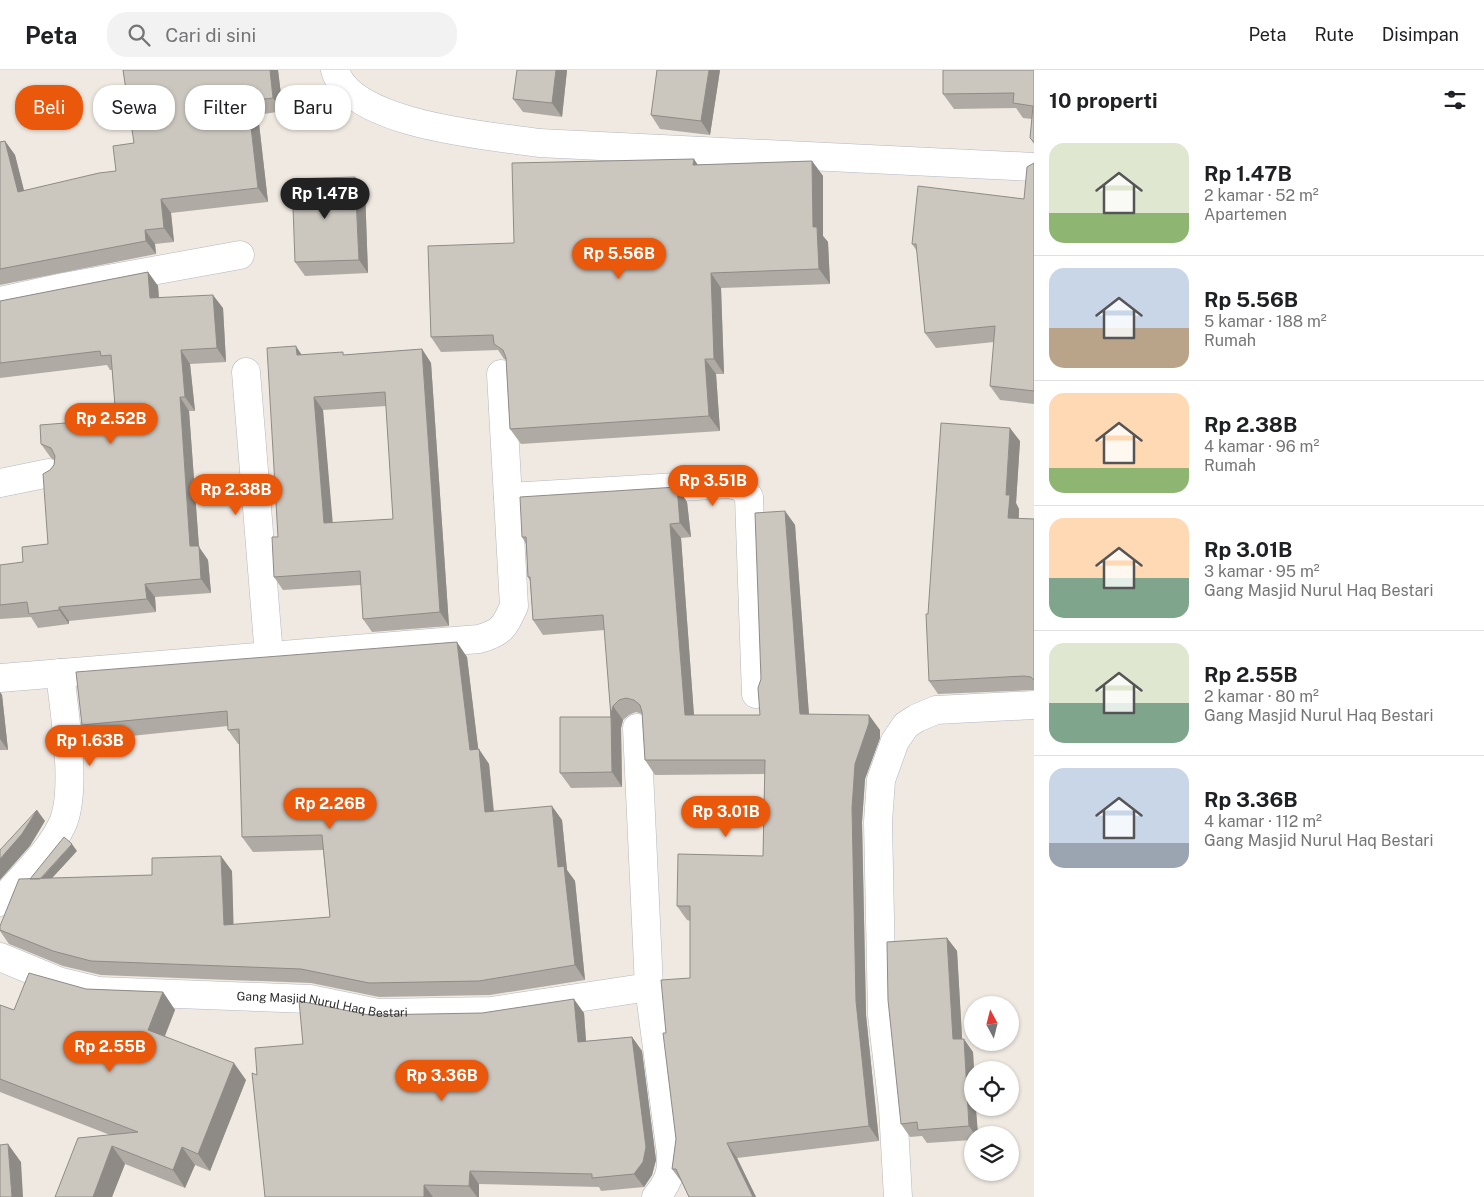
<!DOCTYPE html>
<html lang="id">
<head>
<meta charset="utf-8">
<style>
	:root { --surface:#fff; --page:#f2f2f2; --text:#202124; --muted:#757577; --line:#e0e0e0; --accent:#ea580c }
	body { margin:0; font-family:"Public Sans",sans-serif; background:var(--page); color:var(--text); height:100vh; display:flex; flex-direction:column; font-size:19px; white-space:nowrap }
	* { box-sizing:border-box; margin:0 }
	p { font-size:16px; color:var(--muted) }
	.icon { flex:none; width:28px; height:28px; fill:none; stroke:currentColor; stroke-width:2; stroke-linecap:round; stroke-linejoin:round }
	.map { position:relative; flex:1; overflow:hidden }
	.side { display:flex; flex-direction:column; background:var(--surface); width:450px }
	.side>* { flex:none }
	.hud { position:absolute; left:15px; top:15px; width:475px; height:45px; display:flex; gap:10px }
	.needle { width:32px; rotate:353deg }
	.buttons { position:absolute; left:964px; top:926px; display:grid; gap:10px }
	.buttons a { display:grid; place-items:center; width:55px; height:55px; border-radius:50%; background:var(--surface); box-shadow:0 1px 4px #0004; font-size:25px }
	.price { position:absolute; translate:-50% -42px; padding:0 11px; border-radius:18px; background:var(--accent); color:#fff; font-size:16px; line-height:32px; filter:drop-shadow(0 1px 2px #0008) }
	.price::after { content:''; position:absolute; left:50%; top:30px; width:15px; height:11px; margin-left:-8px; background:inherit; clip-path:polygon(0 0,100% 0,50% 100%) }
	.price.on { background:#222; color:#fff }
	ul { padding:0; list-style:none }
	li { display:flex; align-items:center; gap:15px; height:125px; padding:0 15px }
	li+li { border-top:1px solid var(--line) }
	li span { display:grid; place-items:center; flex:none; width:140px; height:100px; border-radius:15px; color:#555 }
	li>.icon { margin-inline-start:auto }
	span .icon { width:60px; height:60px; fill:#fffc; stroke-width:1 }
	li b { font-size:21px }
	h2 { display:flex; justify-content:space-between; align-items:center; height:60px; padding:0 15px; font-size:21px }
	.chip { padding:0 18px; border-radius:20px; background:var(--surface); box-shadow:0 1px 4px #0004; font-size:18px; line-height:45px }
	.chip.on { background:var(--accent); color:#fff }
	header { display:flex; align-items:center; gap:30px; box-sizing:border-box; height:70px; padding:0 25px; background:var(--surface); border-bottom:1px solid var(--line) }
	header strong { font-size:24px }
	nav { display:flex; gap:28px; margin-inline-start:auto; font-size:18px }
	.search { width:350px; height:45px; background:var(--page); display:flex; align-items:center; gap:12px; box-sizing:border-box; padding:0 18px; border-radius:20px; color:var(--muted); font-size:19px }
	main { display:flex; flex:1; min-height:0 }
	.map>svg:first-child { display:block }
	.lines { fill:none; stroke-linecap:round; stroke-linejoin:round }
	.minor-casing { stroke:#b4b7c1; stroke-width:29 }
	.minor { stroke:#fff; stroke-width:28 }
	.wall { fill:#afaba4; fill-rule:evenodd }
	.shaded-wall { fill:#8e8b86 }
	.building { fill:#cbc7bf; stroke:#8e8b86; fill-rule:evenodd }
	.labels { text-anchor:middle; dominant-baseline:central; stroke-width:4.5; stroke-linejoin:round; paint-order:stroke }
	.street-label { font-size:12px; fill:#2e2e2e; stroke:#fff }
</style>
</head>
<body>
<header>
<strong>Peta</strong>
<div class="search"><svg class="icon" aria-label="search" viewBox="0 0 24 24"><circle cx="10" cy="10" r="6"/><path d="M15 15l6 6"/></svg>Cari di sini</div>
<nav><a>Peta</a><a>Rute</a><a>Disimpan</a></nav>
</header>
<main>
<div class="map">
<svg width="1034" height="1127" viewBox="0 0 1034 1127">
	<rect width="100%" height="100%" fill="#efe9e1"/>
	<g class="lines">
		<g class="minor-casing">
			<g id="minor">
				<path d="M 335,0 C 350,55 491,66 539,73 L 1034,97"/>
				<path d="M 0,231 L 64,217 L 240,185"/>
				<path d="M 246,302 L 269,586"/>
				<path d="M 0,413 L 49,403"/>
				<path d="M 508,427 L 729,414 L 742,417 L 749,427 L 756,624"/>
				<path d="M 0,608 L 479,569 C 501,563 505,557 514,536 L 501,304"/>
				<path d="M 637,658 L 649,917 L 671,1084 C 672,1103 668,1113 656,1127"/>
				<path d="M 0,832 C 21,808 48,784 62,755 C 78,721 64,642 60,603"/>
				<path id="s1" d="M 0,887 L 58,911 L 99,921 L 310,929 L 378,943 L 491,941 L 649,917"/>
				<path d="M 898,1127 L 893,1038 L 882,945 L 878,752 L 881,710 L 895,671 L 906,655 L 917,648 L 936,640 L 1034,635"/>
			</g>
		</g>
		<use href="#minor" class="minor"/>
	</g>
	<path class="wall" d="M 123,0 L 278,0 L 283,41 L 258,45 L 268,132 L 171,143 L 174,172 L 155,174 L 156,184 L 0,215 L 0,72 L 5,71 L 15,85 L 24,121 L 116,101 L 134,73 Z
		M 567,0 L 562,47 L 523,42 L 513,29 Z
		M 720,0 L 710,65 L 660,59 L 651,45 Z
		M 1034,0 L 1034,74 L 1030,68 L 1032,49 L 1023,48 L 1016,38 L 954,39 L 943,24 Z
		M 812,91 L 823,106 L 823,166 L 828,172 L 830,214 L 721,218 L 724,304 L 716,304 L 720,361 L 521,374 L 510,359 L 506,290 L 504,289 L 498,280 L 441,282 L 431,267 L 514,173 L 698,95 Z
		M 1034,93 L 1034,334 L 1000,330 L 990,316 L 994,272 L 936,278 L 925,263 L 917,181 L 912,174 L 1024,129 Z
		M 365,120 L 368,203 L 305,206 L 295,192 Z
		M 148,202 L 158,216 L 159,228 L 223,238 L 226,292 L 190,294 L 195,341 L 189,341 L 199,477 L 208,490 L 211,523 L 155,527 L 156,542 L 69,551 L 69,554 L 38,558 L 31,547 L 0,549 L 0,495 L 23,492 L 48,474 L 50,400 L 54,395 L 54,390 L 51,388 L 41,374 L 116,349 L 112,300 L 110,300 L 107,295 L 0,308 L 0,231 Z
		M 422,279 L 431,293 L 449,556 L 372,562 L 363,549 L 361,515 L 283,520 L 274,507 L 278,467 L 302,285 L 345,285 ZM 386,336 L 393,449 L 332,453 L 323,340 Z
		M 1020,371 L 1016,433 L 1019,439 L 1019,448 L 1034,449 L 1034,620 L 938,624 L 929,611 L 928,544 Z
		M 677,417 L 687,432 L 691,467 L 681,468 L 694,645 L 760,645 L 761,609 L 785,441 L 795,455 L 809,645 L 880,660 L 880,668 L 865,709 L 862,752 L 866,945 L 879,1071 L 737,1088 L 756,1127 L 689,1127 L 683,1114 L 672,1099 L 676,1069 L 666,963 L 690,908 L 690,851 L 687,850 L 677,836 L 763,786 L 765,704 L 655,705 L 645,690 L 642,644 L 636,642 L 629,645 L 623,650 L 621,658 L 622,717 L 571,718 L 560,703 L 611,647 L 605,560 L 543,565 L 533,550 L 530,511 L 528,507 L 526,474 L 522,467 Z
		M 467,587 L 478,679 L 489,694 L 494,741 L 562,750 L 567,800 L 575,811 L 585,910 L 490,925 L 379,927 L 311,913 L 101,905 L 63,896 L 9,874 L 0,861 L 0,856 L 77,781 L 52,808 L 152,805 L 232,801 L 233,855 L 330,847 L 323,780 L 253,782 L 242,767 L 240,674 L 238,674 L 228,660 L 228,656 L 92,670 L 82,655 Z
		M 0,622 L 2,625 L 8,680 L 0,680 Z
		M 947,868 L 957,881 L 962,969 L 973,982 L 974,1000 L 972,1000 L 978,1065 L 972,1065 L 972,1070 L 927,1073 L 922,1066 L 910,1067 L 901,1054 Z
		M 86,919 L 163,922 L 175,940 L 165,966 L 246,1010 L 210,1101 L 195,1095 L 185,1118 L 125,1094 L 112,1127 L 55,1127 L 110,1065 L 0,1022 L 0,935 L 14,940 Z
		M 584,943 L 586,971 L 632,967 L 642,981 L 656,1090 L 652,1105 L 644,1117 L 601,1121 L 599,1117 L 479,1114 L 479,1127 L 265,1127 L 257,1005 L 303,974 L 369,945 Z"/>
	<path class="shaded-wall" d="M 270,0 L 278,0 L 283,41 L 273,28 Z
		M 556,0 L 567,0 L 562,47 L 552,33 Z
		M 709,0 L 720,0 L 710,65 L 701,51 Z
		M 248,31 L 258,45 L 268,132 L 258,118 Z
		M 5,71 L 15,85 L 28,136 L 18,122 Z
		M 694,89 L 704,104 L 693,95 Z
		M 812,91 L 823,106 L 823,166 L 828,172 L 830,214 L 819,199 L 813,157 Z
		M 355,107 L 365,120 L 368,203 L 359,190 Z
		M 161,129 L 171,143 L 174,172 L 164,158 Z
		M 145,160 L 155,174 L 156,184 L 146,171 Z
		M 148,202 L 158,216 L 160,242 L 150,228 Z
		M 711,203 L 721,218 L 724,304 L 714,289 Z
		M 213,225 L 223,238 L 226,292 L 217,278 Z
		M 296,276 L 305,290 L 297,285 Z
		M 422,279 L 431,293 L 449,556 L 440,542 Z
		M 181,280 L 190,294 L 195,341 L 185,327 Z
		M 705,289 L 716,304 L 720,361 L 709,346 Z
		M 180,327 L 189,341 L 199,477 L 208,490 L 211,523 L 201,509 L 190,476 Z
		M 314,327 L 323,340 L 334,467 L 324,453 Z
		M 1010,358 L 1020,371 L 1016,433 L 1019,439 L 1018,461 L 1008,448 L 1006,425 Z
		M 677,417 L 687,432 L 691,467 L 680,453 Z
		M 785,441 L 795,455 L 810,659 L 800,644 Z
		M 670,454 L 681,468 L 695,660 L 685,645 Z
		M 145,514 L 155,527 L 156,542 L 147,529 Z
		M 59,537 L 69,551 L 69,554 L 59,540 Z
		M 457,572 L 467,587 L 480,693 L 479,679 L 489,694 L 495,757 L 485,742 L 470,680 Z
		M 0,622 L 2,625 L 8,680 L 0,669 Z
		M 613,636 L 623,650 L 621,658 L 622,717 L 612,702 L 611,644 Z
		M 869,645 L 880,660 L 880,668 L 865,709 L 862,752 L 866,945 L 879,1071 L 869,1056 L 856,931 L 852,738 L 855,694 Z
		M 552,736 L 562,750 L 567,800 L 575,811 L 585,910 L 575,895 L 558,797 Z
		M 37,740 L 45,751 L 30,776 L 0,810 L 0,789 Z
		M 72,774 L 77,781 L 40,821 L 36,814 Z
		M 221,786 L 232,801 L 234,870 L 224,855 Z
		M 947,868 L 957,881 L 963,983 L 953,969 Z
		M 163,922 L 175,940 L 160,978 L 148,960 Z
		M 574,929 L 584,943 L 587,985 L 578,972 Z
		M 632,967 L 642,981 L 656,1090 L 652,1105 L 644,1117 L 634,1104 Z
		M 964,969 L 973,982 L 974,1000 L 972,1000 L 972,1038 L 976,1038 L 978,1065 L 975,1065 L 969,1056 Z
		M 234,993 L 246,1010 L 210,1101 L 198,1084 Z
		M 727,1073 L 737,1088 L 756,1127 L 753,1127 Z
		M 8,1074 L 21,1092 L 23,1127 L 12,1127 Z
		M 112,1076 L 125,1094 L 112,1127 L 93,1127 Z
		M 182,1077 L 195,1095 L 185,1118 L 173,1100 Z
		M 470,1101 L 479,1114 L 479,1127 L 477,1127 L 469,1116 Z
		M 424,1115 L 433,1127 L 424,1127 Z"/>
	<path class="building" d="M 123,0 L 270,0 L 273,28 L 248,31 L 258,118 L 161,129 L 164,158 L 145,160 L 146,171 L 0,199 L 0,72 L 5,71 L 18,122 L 99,103 L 116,101 L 113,76 L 134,73 Z
		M 517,0 L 556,0 L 552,33 L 513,29 Z
		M 657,0 L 709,0 L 701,51 L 651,45 Z
		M 943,0 L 1034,0 L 1034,72 L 1030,68 L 1033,36 L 1013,33 L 1014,23 L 943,24 Z
		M 694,89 L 693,95 L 812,91 L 813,157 L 817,157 L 819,199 L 711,203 L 714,289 L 705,289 L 709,346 L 510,359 L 506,288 L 503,280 L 494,274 L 493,265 L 431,267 L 428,176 L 514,173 L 512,93 Z
		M 1034,93 L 1034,321 L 990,316 L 995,256 L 925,263 L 916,174 L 912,174 L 918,116 L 1024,129 L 1027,97 Z
		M 355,107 L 359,190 L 295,192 L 292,109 Z
		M 148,202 L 150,228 L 213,225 L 217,278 L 181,280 L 185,327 L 180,327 L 190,476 L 199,476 L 201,509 L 145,514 L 147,529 L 59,537 L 59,540 L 29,544 L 27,532 L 0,535 L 0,495 L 23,492 L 22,477 L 48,474 L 43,404 L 50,400 L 54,395 L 55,386 L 51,378 L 41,374 L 40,355 L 116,349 L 111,285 L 101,286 L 100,281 L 0,293 L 0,231 Z
		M 296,276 L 297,285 L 343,282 L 343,285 L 422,279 L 440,542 L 363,549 L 360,501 L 274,507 L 272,467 L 278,467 L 267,278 ZM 385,322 L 393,449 L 324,453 L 314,327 Z
		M 941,353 L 1010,358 L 1006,425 L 1010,425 L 1008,448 L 1034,449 L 1034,610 L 1031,607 L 1024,606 L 929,611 L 926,544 L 928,544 Z
		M 677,417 L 680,453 L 670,454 L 685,645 L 760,645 L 758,618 L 761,609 L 755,443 L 785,441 L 800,644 L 869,645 L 869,653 L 855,694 L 852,738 L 856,931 L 869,1056 L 727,1073 L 753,1127 L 689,1127 L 676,1099 L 672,1099 L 676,1069 L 663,963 L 666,963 L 661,910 L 690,908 L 690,836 L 677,836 L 678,784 L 763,786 L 765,690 L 645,690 L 642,642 L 640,635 L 634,630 L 626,628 L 619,630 L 613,636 L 611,644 L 612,702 L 560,703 L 560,647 L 611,647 L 603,545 L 533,550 L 530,507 L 528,507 L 526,467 L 522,467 L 520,427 Z
		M 457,572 L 470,680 L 479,679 L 485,742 L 552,736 L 558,797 L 564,796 L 575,895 L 479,911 L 369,913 L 301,899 L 91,891 L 53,881 L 0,860 L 0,856 L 19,809 L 152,805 L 152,788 L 221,786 L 224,855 L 330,847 L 322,765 L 242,767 L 239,659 L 228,660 L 227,641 L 82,655 L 76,602 Z
		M 37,740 L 22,764 L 0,789 L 0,780 Z
		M 64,767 L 72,774 L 40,809 L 30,809 Z
		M 947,868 L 953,969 L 964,969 L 969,1056 L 918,1060 L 917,1052 L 901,1054 L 888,930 L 887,872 Z
		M 29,903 L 86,919 L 163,922 L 148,960 L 234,993 L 198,1084 L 182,1077 L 173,1100 L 112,1076 L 93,1127 L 55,1127 L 78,1068 L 138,1062 L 0,1009 L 0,935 L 14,940 Z
		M 574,929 L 578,972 L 632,967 L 646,1077 L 643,1092 L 634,1104 L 592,1108 L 592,1104 L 470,1101 L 469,1116 L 424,1115 L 424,1127 L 265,1127 L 252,1003 L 257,1005 L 255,978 L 303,974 L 299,931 L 369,945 L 482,943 Z
		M 8,1074 L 12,1127 L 0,1127 L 0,1075 Z"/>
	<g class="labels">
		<g class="street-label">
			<text stroke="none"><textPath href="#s1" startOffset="329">Gang Masjid Nurul Haq Bestari</textPath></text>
		</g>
	</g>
</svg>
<div class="buttons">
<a><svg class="needle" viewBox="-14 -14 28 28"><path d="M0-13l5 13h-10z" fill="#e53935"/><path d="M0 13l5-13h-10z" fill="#757577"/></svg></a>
<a><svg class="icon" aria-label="locate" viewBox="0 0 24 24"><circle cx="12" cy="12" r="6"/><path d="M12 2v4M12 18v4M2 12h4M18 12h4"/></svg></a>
<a><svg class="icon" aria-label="layers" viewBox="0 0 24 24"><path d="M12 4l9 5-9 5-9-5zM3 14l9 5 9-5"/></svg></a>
</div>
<b class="price on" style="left:325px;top:150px">Rp 1.47B</b>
<b class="price" style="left:619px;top:210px">Rp 5.56B</b>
<b class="price" style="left:111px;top:375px">Rp 2.52B</b>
<b class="price" style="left:713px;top:437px">Rp 3.51B</b>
<b class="price" style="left:236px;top:446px">Rp 2.38B</b>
<b class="price" style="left:90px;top:697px">Rp 1.63B</b>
<b class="price" style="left:330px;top:760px">Rp 2.26B</b>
<b class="price" style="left:726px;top:768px">Rp 3.01B</b>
<b class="price" style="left:110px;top:1003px">Rp 2.55B</b>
<b class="price" style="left:442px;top:1032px">Rp 3.36B</b>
<div class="hud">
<a class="chip on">Beli</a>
<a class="chip">Sewa</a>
<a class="chip">Filter</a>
<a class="chip">Baru</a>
</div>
</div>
<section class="side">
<h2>10 properti<svg class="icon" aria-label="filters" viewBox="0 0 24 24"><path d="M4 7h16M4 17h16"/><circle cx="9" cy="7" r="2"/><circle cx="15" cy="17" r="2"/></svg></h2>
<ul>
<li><span style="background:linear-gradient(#dfe7d0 70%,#8fb573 0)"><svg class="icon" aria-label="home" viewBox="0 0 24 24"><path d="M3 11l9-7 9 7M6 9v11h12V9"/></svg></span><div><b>Rp 1.47B</b><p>2 kamar · 52 m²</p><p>Apartemen</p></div></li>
<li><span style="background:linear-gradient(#c9d6e8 60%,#b9a48a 0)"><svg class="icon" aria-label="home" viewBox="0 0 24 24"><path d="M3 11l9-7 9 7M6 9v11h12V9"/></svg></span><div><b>Rp 5.56B</b><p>5 kamar · 188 m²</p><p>Rumah</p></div></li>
<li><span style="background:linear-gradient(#ffd9b3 75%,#8fb573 0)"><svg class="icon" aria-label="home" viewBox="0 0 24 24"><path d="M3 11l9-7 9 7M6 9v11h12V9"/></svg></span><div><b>Rp 2.38B</b><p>4 kamar · 96 m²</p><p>Rumah</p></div></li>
<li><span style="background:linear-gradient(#ffd9b3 60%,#7fa58c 0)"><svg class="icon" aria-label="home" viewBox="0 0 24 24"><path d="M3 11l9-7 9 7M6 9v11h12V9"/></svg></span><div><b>Rp 3.01B</b><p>3 kamar · 95 m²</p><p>Gang Masjid Nurul Haq Bestari</p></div></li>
<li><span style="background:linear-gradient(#dfe7d0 60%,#7fa58c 0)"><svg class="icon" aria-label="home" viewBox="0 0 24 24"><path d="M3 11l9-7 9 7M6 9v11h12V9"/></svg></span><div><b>Rp 2.55B</b><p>2 kamar · 80 m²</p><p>Gang Masjid Nurul Haq Bestari</p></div></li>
<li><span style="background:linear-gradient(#c9d6e8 75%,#9aa5b1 0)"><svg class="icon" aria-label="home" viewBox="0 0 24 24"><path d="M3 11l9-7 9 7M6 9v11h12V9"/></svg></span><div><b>Rp 3.36B</b><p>4 kamar · 112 m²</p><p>Gang Masjid Nurul Haq Bestari</p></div></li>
</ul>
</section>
</main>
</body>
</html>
